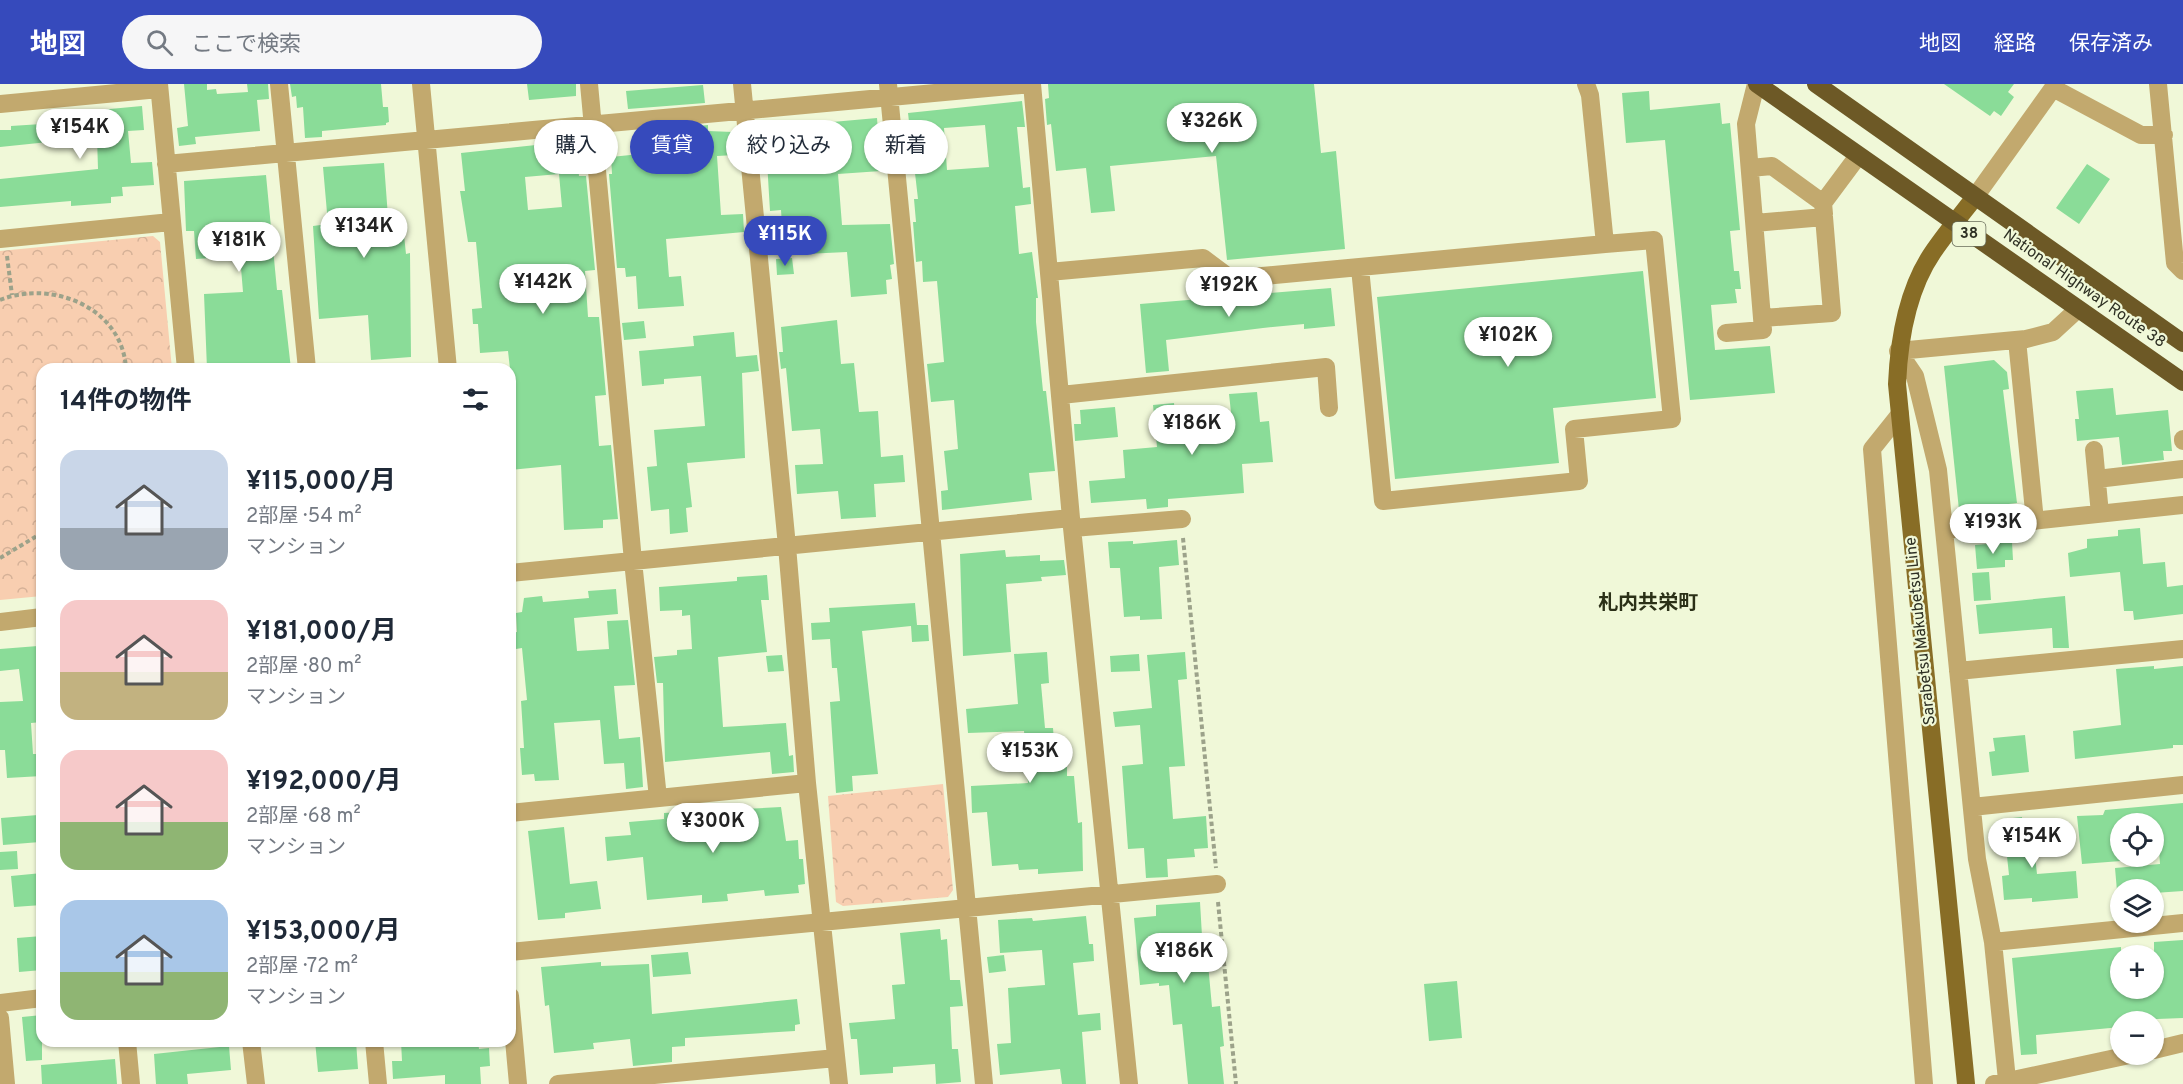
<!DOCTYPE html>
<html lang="ja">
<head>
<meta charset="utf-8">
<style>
	:root { --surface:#fff; --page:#f6f6f7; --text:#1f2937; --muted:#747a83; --accent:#364abc }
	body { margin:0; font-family:Overpass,"Noto Sans JP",sans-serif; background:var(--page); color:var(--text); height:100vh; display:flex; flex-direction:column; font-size:22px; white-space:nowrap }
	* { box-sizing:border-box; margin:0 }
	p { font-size:20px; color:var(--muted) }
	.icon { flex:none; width:33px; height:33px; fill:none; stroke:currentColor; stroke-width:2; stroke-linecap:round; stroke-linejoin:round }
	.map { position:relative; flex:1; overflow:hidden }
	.sheet { position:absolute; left:36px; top:279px; width:480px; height:684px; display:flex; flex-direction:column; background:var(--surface); border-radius:18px; box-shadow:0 2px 4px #0004 }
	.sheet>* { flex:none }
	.top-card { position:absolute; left:534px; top:36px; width:570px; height:54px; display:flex; gap:12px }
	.tools { position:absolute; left:2110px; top:729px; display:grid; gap:12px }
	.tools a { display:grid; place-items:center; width:54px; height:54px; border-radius:50%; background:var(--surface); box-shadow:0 2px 4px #0004; font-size:30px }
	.price { position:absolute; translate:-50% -51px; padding:0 14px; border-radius:21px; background:#fff; color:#222; font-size:20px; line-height:39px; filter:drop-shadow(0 2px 3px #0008) }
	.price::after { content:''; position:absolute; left:50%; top:36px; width:18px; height:14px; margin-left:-9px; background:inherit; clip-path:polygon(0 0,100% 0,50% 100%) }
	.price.current { background:var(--accent); color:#fff }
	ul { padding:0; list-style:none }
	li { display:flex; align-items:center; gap:18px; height:150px; padding:0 24px }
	li span { display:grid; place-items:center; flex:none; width:168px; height:120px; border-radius:18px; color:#555 }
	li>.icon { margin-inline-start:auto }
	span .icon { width:72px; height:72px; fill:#fffc; stroke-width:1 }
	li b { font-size:26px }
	h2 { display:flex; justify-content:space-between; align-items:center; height:72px; padding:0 24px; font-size:26px }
	.tag { padding:0 21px; border-radius:27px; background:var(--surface); box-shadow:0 2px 4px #0004; font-size:21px; line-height:54px }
	.tag.current { background:var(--accent); color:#fff }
	header { display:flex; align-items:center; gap:36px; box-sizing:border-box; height:84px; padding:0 30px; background:var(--accent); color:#fff }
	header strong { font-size:28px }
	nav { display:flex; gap:33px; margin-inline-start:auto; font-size:21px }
	.search { width:420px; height:54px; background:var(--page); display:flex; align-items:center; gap:15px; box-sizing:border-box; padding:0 21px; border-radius:33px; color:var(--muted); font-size:22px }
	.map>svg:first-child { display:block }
	.park { fill:url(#park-crowns) }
	.building { fill:#8adc98; fill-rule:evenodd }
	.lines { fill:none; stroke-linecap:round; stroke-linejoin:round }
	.path { stroke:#9ca28a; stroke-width:4; stroke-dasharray:4.5 3; stroke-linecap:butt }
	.minor { stroke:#c2a96e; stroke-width:18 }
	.major { stroke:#886d26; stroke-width:18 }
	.highway { stroke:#6d5926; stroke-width:18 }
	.labels { text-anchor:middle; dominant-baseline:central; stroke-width:4.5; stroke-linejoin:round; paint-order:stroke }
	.shield { fill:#f0f8d8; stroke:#686c5a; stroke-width:1.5 }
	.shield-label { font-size:15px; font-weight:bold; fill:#2e3024 }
	.street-label { font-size:16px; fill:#2e3024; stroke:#f0f8d8 }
	.quarter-label { font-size:20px; font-weight:bold; fill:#2b3017; stroke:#f0f8d8 }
</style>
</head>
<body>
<header>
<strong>地図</strong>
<div class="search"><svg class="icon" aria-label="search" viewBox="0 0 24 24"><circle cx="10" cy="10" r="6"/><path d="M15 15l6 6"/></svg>ここで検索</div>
<nav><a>地図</a><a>経路</a><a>保存済み</a></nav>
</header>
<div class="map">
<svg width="2183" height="1000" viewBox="0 0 2183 1000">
	<defs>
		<pattern id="park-crowns" width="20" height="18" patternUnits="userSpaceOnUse" patternTransform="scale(1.5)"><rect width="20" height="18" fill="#f8ceb0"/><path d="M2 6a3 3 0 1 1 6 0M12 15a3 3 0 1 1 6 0" fill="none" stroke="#d5b197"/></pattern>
	</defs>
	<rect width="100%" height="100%" fill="#f0f8d8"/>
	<path class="park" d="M 153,152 L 160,158 L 172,285 L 42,285 L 42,512 L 0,516 L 0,167 Z
		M 943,700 L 953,806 L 948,813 L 843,822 L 836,818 L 828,712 Z"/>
	<path class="building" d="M 184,0 L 207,0 L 207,6 L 216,5 L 217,10 L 248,8 L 247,0 L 268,0 L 269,15 L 257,16 L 260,47 L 195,53 L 196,60 L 179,62 L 177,44 L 188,42 Z
		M 290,0 L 381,0 L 383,23 L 388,23 L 389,38 L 386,39 L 386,41 L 322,47 L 322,53 L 305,54 L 303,23 L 297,24 L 296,12 L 292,13 Z
		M 527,0 L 576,0 L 576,12 L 529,16 Z
		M 1048,0 L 1314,0 L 1321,69 L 1336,67 L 1345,165 L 1227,176 L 1216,72 L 1110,82 L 1115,127 L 1091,129 L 1086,84 L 1056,87 L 1051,40 L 1047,41 L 1045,15 L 1049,14 Z
		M 1944,0 L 2014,0 L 2008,8 L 2014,13 L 2001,32 L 1994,27 L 1990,32 Z
		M 703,1 L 705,19 L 628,25 L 626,7 Z
		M 1649,7 L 1650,26 L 1720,19 L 1722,40 L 1730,39 L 1740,146 L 1730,147 L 1734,187 L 1739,187 L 1741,205 L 1735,205 L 1737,219 L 1711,221 L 1715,266 L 1770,262 L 1775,309 L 1690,316 L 1665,56 L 1626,59 L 1622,9 Z
		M 1022,17 L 1025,43 L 1017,43 L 1023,104 L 1030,103 L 1031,120 L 1015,122 L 1019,170 L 1032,168 L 1038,214 L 1036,214 L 1036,238 L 1043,307 L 1046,307 L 1055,387 L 1029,389 L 1032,416 L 942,426 L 941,407 L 948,406 L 944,367 L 958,365 L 954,316 L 931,318 L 927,280 L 944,278 L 937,197 L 923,198 L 922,177 L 916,178 L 913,138 L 916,138 L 914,115 L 918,115 L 908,29 ZM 985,41 L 989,83 L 947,86 L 944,44 Z
		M 142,22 L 144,46 L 128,47 L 131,79 L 152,78 L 154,101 L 122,103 L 123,112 L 111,113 L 111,119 L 71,122 L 71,117 L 0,123 L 0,95 L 98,85 L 97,53 L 0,63 L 0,46 L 11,46 L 11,42 L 57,39 L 56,30 Z
		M 877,34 L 881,87 L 838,90 L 842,141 L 890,140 L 894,180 L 890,181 L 892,195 L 886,196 L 887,210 L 851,213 L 847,168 L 784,171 L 781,126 L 770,127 L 765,44 Z
		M 708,41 L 708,47 L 733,48 L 735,71 L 717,72 L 721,131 L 743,130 L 744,148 L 666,155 L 669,193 L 681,192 L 684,222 L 638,225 L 636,192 L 626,193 L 625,184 L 617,184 L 609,90 L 612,90 L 611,73 L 640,70 L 638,48 Z
		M 573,57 L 573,60 L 576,60 L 579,92 L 586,92 L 595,186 L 585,187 L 588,233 L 599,233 L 606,311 L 595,312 L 599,362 L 611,361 L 618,435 L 603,436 L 603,444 L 564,446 L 561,381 L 510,386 L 510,285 L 508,267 L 480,269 L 478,240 L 473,240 L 472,225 L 482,224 L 476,158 L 468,158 L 460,107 L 465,107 L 461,69 ZM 559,90 L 562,123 L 528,126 L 525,93 Z
		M 384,79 L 388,133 L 402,132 L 406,170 L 410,169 L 411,273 L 371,276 L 368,231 L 319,235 L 313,142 L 328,140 L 323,83 Z
		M 2087,80 L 2110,95 L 2079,140 L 2056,124 Z
		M 266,91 L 277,206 L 282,206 L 291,285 L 207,285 L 204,210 L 243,208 L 240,172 L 196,175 L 194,147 L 186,147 L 184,97 Z
		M 792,174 L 794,190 L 777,191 L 776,175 Z
		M 1643,187 L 1656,314 L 1553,324 L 1559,379 L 1395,395 L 1377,213 Z
		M 1331,204 L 1335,242 L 1304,245 L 1304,240 L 1263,244 L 1166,256 L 1169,287 L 1146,289 L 1140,220 Z
		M 837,236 L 841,280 L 854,279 L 859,328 L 878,327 L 881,373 L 903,371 L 905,398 L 874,400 L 876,433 L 841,435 L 838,407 L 797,410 L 795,381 L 823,380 L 820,345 L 792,347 L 786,284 L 781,285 L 779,268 L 783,268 L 781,243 Z
		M 644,237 L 646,254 L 624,256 L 622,239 Z
		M 734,248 L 736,273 L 757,271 L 759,287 L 742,289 L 745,374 L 687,379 L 692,423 L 686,424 L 688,448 L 670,450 L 669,425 L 651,427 L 647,383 L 657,382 L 654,346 L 705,342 L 701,292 L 664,295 L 664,300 L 642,302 L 639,267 L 694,262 L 693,252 Z
		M 1994,276 L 2007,288 L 2009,305 L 2003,306 L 2017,419 L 1959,426 L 1944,282 Z
		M 2113,304 L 2116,331 L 2168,326 L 2172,367 L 2163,367 L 2164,376 L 2122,381 L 2119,353 L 2077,357 L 2075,335 L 2079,335 L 2076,307 Z
		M 1257,308 L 1260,338 L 1269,337 L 1273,378 L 1242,380 L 1244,409 L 1168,415 L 1168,423 L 1147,425 L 1146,415 L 1091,419 L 1089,397 L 1125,394 L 1123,366 L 1157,363 L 1153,321 L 1174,319 L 1175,332 L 1231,328 L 1229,310 Z
		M 1115,323 L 1118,353 L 1075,357 L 1074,340 L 1081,340 L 1080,326 Z
		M 2140,444 L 2143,480 L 2165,478 L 2167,503 L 2183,501 L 2183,530 L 2134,536 L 2133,527 L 2124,527 L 2120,488 L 2070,493 L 2068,469 L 2087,464 L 2087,455 L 2118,452 L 2118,446 Z
		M 1177,456 L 1179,481 L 1159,483 L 1162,535 L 1140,536 L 1140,532 L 1124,533 L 1120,484 L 1110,484 L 1108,458 L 1133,457 L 1133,460 Z
		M 2012,458 L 2013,476 L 2005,476 L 2005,483 L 1977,485 L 1975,461 Z
		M 1005,466 L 1006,473 L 1040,471 L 1040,477 L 1064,476 L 1066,491 L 1041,493 L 1042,497 L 1006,500 L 1011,568 L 963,572 L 960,470 Z
		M 1989,488 L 1991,516 L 1974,517 L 1972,489 Z
		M 767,491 L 769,516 L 761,516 L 767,568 L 718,573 L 723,643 L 786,639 L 789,672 L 793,671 L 794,688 L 772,690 L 770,668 L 665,678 L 663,599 L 657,599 L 654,573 L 677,571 L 677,566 L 692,565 L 690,531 L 682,532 L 682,526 L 660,527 L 659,503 L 737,497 L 737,493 Z
		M 616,505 L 618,530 L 574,534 L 577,567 L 609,565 L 607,537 L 628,536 L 635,601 L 614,602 L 619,655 L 640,653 L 643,703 L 626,705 L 624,679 L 604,680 L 600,636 L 554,639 L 559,696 L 535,697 L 534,690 L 522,691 L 520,664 L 524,664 L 521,617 L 527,616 L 522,564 L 510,566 L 510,549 L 517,548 L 516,529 L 522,528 L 524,514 L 542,512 L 543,518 L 589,514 L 588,507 Z
		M 2065,512 L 2069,564 L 2053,564 L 2052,544 L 1979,550 L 1976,521 Z
		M 915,519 L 917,541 L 928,541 L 929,557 L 912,558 L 911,542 L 862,547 L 878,690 L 852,692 L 853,707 L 836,709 L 830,618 L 840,617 L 837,584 L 832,584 L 830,555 L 812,556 L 811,539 L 830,538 L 829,524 Z
		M 38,562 L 38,571 L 42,570 L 42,638 L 31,639 L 33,670 L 42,670 L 42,692 L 7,694 L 5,666 L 0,666 L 0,618 L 23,617 L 19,585 L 0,587 L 0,565 Z
		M 1047,568 L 1049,599 L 1041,600 L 1045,644 L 1053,644 L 1056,683 L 1067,683 L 1067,692 L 1074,692 L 1078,739 L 1082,738 L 1083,787 L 1038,790 L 1038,785 L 1019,786 L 1018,780 L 992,782 L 987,728 L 972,729 L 971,702 L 1028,699 L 1024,647 L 968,649 L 966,625 L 1018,620 L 1014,570 Z
		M 1185,568 L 1187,595 L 1178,596 L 1185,682 L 1169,683 L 1173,735 L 1206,732 L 1208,764 L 1194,765 L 1195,773 L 1167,775 L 1168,793 L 1146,794 L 1144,764 L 1128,765 L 1122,682 L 1143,680 L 1140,641 L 1115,643 L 1113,628 L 1152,624 L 1147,571 Z
		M 1139,570 L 1140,587 L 1111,588 L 1110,572 Z
		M 782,571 L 784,587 L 768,588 L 766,572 Z
		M 2154,582 L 2154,585 L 2183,582 L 2183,661 L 2173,661 L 2173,664 L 2075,675 L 2073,647 L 2121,641 L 2116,585 Z
		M 2025,651 L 2029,688 L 1992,692 L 1989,668 L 1995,667 L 1993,654 Z
		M 2183,719 L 2183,807 L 2154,809 L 2154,804 L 2117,807 L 2115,784 L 2160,780 L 2157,740 L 2121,740 L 2121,777 L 2082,780 L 2077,732 L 2103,731 L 2105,726 Z
		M 743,722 L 744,725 L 781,723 L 786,757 L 798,756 L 799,775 L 803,775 L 805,800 L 798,801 L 799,809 L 765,812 L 764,806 L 727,810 L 728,817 L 702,819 L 702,811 L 647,816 L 643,773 L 607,777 L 605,753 L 631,751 L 629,738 L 664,735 L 664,729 L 681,728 L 681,733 L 727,729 L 727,723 Z
		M 38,731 L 40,758 L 3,761 L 1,734 Z
		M 2022,733 L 2022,737 L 2031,736 L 2037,790 L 2076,787 L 2078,814 L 2032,818 L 2032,814 L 2004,816 L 2002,792 L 2009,791 L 2003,735 Z
		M 564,743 L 570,800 L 597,797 L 601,825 L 565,829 L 565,834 L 538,836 L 528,747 Z
		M 17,767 L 18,785 L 0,786 L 0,768 Z
		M 42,789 L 42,821 L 14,823 L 11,792 Z
		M 1200,818 L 1203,869 L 1207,869 L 1212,923 L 1220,922 L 1224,962 L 1220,963 L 1224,1000 L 1188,1000 L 1182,940 L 1173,941 L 1169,901 L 1159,902 L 1159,899 L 1140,901 L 1134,834 L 1156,832 L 1156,821 Z
		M 1086,832 L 1089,860 L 1093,860 L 1094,877 L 1073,879 L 1078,931 L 1100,929 L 1101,946 L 1082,948 L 1086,1000 L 1062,1000 L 1060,985 L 1000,991 L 997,960 L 1011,959 L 1008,904 L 1045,901 L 1042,866 L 1000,869 L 998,836 L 1032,834 L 1033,837 Z
		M 940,845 L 941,856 L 947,855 L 950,896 L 960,896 L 963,922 L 950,923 L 952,965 L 958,965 L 961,998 L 936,1000 L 935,980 L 893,983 L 893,989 L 860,991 L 857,955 L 851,955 L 849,939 L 895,935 L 892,901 L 905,900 L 900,849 Z
		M 42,852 L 42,886 L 19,888 L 17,854 Z
		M 2183,856 L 2183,934 L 2131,936 L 2121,938 L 2121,943 L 2036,951 L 2037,970 L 2021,971 L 2012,874 L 2121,863 L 2121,904 L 2154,904 L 2154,858 Z
		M 688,868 L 691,890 L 653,893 L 651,871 Z
		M 1004,871 L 1006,887 L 989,889 L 987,873 Z
		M 601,878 L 601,882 L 649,880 L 652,930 L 797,915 L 800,940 L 795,941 L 795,947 L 685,954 L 685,962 L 672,963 L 672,978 L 633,982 L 630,955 L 593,959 L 594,965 L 554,969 L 549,921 L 545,922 L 541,883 Z
		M 1457,897 L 1462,954 L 1429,957 L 1424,900 Z
		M 42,931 L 42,976 L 26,977 L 22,933 Z
		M 315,957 L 356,957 L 358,985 L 318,988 Z
		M 401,957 L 478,957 L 479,965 L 489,964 L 490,982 L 480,983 L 481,1000 L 445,1000 L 445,991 L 393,995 L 392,977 L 402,977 Z
		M 229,962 L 231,986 L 187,990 L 188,1000 L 156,1000 L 154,970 Z
		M 115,975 L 117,1000 L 42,1000 L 41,981 Z"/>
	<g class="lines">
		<path class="path" d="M 7,172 L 12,211
			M 0,216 C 52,195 123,224 126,285
			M 1183,454 L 1216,784
			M 0,474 L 42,449
			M 1218,818 L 1236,1000"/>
		<path class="minor" d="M 159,0 L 186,285
			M 279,0 L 307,285
			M 421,0 L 448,285
			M 589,0 L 633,477 L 658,714
			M 742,0 L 787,462 L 807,699 L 839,1000
			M 888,0 L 984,1000
			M 1032,0 L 1071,434 L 1129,1000
			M 2158,0 L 2175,179 L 2183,187
			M 2053,4 L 2141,51 L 2164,51
			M 0,20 L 159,5
			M 166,80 L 1032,0
			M 1750,84 L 1772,82 L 1823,119
			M 1975,113 L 2056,0
			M 1824,130 L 1823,119 L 1858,72
			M 1755,139 L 1824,133 L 1832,229 L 1762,234
			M 0,155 L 171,138
			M 1360,184 L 1383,417 L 1579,397 L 1574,345 L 1672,335 L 1654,156 L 1605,160
			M 1049,188 L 1203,174 L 1231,195 L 1605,160 L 1590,11 L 1586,0
			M 1726,249 L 1763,246 L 1746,40 L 1756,0
			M 2017,256 L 2035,437
			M 1061,311 L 1326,283 L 1329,324
			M 1900,330 L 1872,365 L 1924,1000
			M 2183,355 L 2183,357
			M 2094,366 L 2100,430
			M 2097,395 L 2183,385
			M 1073,444 L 1182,435
			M 1946,446 L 2183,421
			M 510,489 L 1071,434
			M 0,538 L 42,533
			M 1958,587 L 2183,565
			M 1972,723 L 2183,701
			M 510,729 L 807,699
			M 1993,858 L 2183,839
			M 510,868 L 1217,800
			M 510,912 L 518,1000
			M 0,919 L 42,914
			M 0,934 L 6,1000
			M 127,957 L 131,1000
			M 251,957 L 256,1000
			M 374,957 L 378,1000
			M 2154,966 L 2183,959
			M 2007,996 L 1993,858 L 1977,775 L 1938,386 L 1915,292 L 1898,267 L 2026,255 L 2053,248 L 2078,225
			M 558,1000 L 836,974
			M 1994,1000 L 2134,970"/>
		<path class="major" d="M 1966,1000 L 1897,300 C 1899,255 1907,206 1933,168 C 1946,149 1961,131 1975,113"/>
		<path class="highway" d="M 1757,0 L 2183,298
			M 1816,0 L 2183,259"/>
	</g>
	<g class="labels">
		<rect class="shield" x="1952.5" y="138" width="33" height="24" rx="4.5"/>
		<g class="shield-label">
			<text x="1969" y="150">38</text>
		</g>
		<g class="street-label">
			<text transform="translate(2084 205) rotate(35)">National Highway Route 38</text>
			<text transform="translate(1921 547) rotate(-96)">Sarabetsu Makubetsu Line</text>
		</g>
		<g class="quarter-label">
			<text x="1648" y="520">札内共栄町</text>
		</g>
	</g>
</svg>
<div class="tools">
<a><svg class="icon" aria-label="locate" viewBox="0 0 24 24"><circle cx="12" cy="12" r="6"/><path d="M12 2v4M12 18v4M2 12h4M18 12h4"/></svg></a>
<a><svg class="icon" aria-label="layers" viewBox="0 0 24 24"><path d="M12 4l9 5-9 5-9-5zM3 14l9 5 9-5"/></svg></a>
<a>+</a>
<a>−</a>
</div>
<b class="price" style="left:1212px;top:70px">¥326K</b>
<b class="price" style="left:80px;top:76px">¥154K</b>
<b class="price" style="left:364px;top:175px">¥134K</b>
<b class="price current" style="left:785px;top:183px">¥115K</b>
<b class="price" style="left:239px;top:189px">¥181K</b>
<b class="price" style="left:543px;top:231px">¥142K</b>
<b class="price" style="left:1229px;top:234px">¥192K</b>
<b class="price" style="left:1508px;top:284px">¥102K</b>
<b class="price" style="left:1192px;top:372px">¥186K</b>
<b class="price" style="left:1993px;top:471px">¥193K</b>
<b class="price" style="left:1030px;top:700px">¥153K</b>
<b class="price" style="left:713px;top:770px">¥300K</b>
<b class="price" style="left:2032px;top:785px">¥154K</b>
<b class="price" style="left:1184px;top:900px">¥186K</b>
<div class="top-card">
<a class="tag">購入</a>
<a class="tag current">賃貸</a>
<a class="tag">絞り込み</a>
<a class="tag">新着</a>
</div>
<section class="sheet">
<h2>14件の物件<svg class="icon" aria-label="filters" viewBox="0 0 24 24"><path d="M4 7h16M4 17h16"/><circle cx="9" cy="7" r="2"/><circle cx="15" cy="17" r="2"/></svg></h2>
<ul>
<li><span style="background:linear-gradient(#c9d6e8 65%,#9aa5b1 0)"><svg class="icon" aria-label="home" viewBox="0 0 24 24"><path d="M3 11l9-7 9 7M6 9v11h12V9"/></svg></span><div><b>¥115,000/月</b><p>2部屋 · 54 m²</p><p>マンション</p></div></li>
<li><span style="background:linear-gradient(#f6c9c9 60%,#c2b280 0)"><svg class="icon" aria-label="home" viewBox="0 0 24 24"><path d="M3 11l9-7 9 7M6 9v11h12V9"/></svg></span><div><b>¥181,000/月</b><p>2部屋 · 80 m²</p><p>マンション</p></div></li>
<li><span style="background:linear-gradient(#f6c9c9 60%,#8fb573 0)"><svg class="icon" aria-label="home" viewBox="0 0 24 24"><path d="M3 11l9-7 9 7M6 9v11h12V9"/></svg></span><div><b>¥192,000/月</b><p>2部屋 · 68 m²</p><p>マンション</p></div></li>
<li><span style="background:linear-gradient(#a9c7e8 60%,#8fb573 0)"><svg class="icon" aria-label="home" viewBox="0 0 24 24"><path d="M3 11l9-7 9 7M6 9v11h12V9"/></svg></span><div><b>¥153,000/月</b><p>2部屋 · 72 m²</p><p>マンション</p></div></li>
</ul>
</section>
</div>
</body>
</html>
